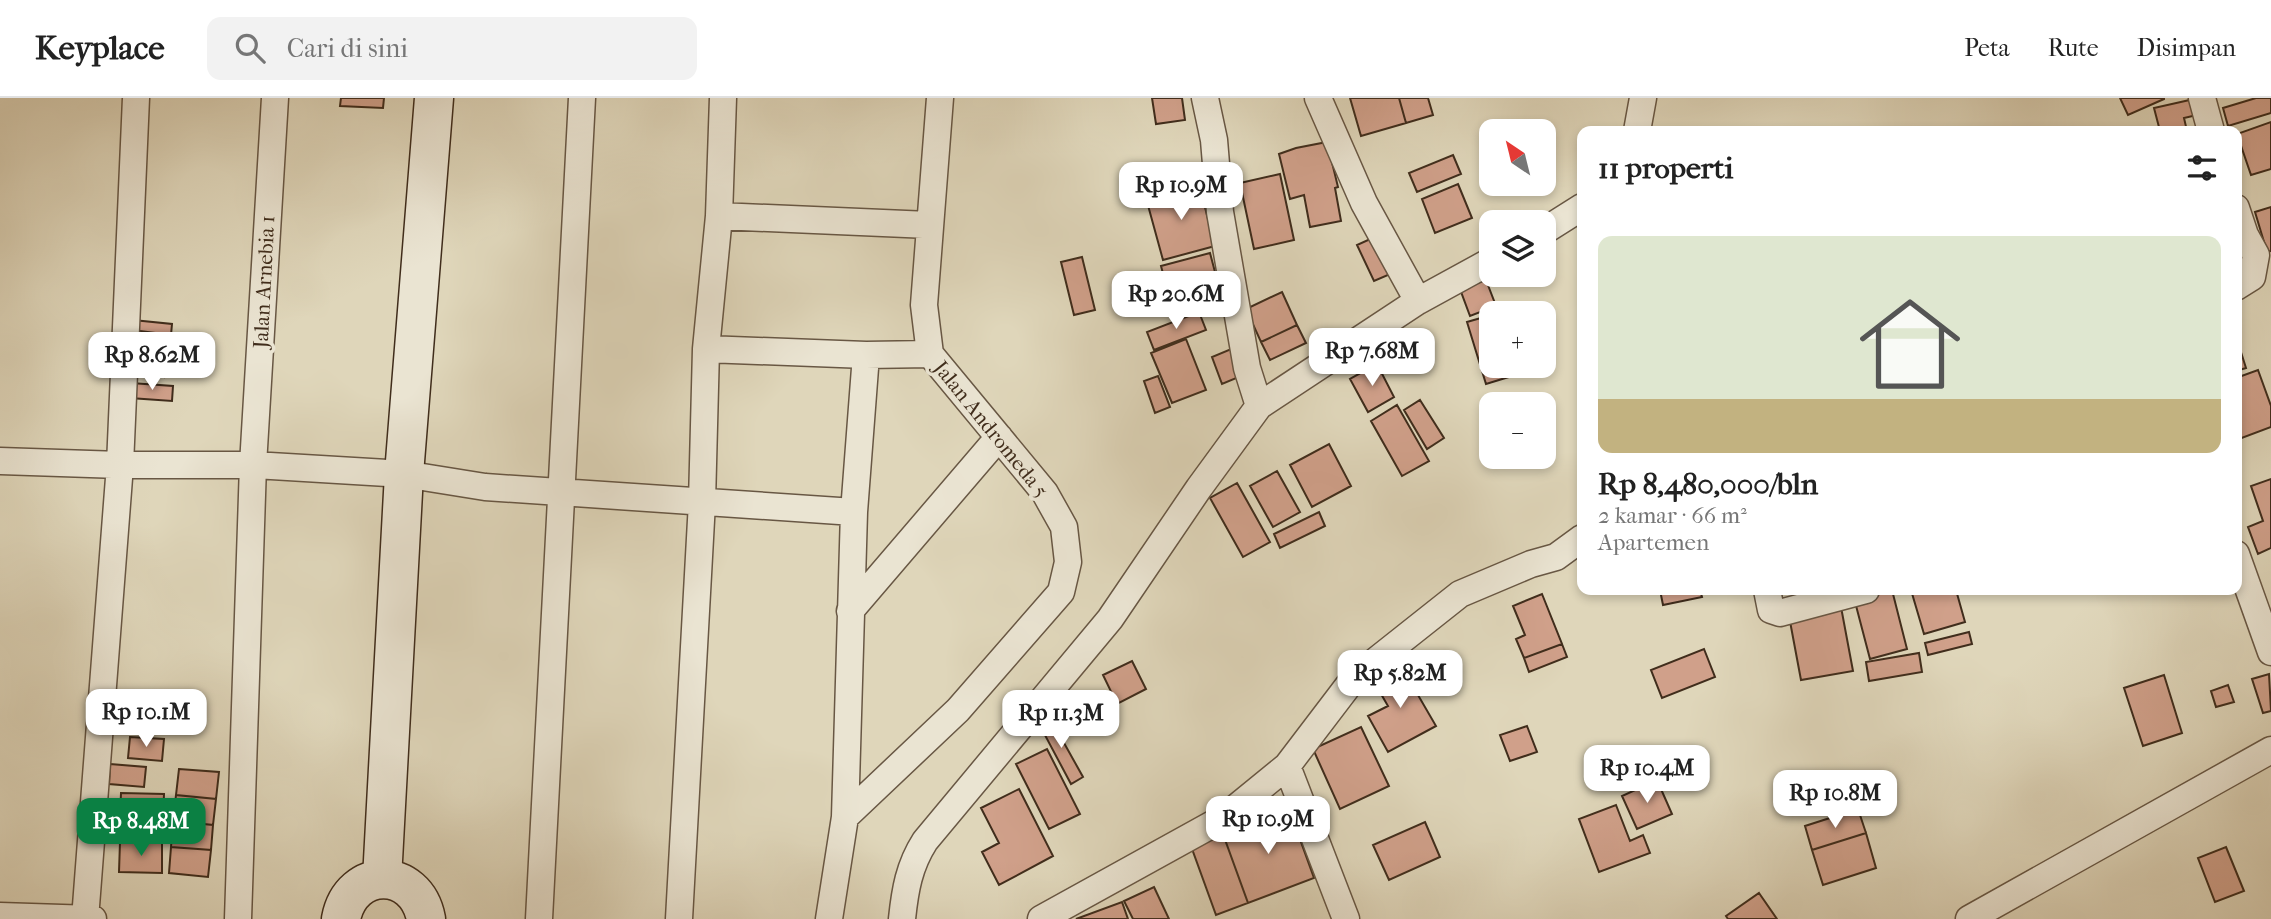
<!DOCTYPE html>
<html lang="id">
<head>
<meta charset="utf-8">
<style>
	:root { --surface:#fff; --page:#f2f2f2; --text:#222; --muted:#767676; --line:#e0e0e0; --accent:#0b8043 }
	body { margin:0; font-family:"IM FELL French Canon",serif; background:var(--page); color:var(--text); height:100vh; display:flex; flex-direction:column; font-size:26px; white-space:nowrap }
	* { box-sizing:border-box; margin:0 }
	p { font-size:23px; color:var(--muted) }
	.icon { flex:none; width:38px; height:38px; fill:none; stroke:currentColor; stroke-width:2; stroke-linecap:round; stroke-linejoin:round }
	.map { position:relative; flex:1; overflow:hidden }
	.drawer { position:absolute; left:1577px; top:28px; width:665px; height:469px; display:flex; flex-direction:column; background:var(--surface); border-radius:14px; box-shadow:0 4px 10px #0003 }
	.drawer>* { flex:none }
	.needle { width:46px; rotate:325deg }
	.controls { position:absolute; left:1479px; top:21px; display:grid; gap:14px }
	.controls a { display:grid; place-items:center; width:77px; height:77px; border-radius:14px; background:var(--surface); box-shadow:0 4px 10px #0003; font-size:35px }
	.price { position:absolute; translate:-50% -60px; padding:0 16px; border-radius:14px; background:#fff; color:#222; font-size:23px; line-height:46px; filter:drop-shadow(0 2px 4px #0008) }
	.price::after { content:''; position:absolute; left:50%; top:42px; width:21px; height:16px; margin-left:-10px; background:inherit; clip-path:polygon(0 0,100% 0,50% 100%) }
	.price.current { background:var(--accent); color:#fff }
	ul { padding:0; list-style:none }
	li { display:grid; align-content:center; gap:14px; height:371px; padding:0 21px }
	li span { display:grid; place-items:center; height:217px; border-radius:14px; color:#555 }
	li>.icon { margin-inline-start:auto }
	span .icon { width:126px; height:126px; fill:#fffc; stroke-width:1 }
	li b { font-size:30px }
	h2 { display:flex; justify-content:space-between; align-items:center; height:84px; padding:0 21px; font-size:30px }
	header { display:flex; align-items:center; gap:42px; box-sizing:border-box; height:98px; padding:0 35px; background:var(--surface); border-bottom:2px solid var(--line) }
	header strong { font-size:33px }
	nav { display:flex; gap:38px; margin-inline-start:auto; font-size:24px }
	.search { width:490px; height:63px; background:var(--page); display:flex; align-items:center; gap:18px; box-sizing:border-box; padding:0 24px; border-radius:14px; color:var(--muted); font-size:26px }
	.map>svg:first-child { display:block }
	.building { fill:#d0a08a; stroke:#402d1c; stroke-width:2 }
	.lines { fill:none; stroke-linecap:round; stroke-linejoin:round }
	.street-casing { stroke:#685744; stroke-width:29 }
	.secondary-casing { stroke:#402d1c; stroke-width:41 }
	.street { stroke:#eae4d2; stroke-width:26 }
	.secondary { stroke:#eae4d2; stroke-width:38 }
	.labels { text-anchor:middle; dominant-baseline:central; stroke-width:7; stroke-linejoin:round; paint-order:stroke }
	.street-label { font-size:21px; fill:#402d1c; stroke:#eae4d2 }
</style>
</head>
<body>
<header>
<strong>Keyplace</strong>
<div class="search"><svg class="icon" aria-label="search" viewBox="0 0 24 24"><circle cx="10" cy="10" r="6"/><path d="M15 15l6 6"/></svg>Cari di sini</div>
<nav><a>Peta</a><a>Rute</a><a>Disimpan</a></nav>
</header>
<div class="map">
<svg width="2271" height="821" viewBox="0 0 2271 821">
	<rect width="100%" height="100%" fill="#dfd6ba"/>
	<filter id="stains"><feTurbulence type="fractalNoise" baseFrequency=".00286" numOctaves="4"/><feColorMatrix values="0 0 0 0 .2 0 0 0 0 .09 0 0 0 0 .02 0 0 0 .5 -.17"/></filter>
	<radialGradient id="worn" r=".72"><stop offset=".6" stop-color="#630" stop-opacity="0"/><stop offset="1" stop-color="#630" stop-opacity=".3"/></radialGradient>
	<path class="building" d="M 341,0 L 384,0 L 383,10 L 340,8 Z
		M 1152,0 L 1182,0 L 1185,22 L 1156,26 Z
		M 1350,0 L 1399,0 L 1406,25 L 1361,38 Z
		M 1399,0 L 1428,0 L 1433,17 L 1406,25 Z
		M 2120,0 L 2164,0 L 2164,1 L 2128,17 Z
		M 2256,0 L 2271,0 L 2271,15 L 2228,28 L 2223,10 Z
		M 2194,1 L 2197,17 L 2184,20 L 2187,33 L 2160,33 L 2154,10 Z
		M 2271,24 L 2271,71 L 2251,77 L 2237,36 Z
		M 1327,44 L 1338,89 L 1335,90 L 1341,123 L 1310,129 L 1304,97 L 1290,101 L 1279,56 L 1296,50 Z
		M 1453,57 L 1461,76 L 1417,94 L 1409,75 Z
		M 1280,76 L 1294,142 L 1254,151 L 1240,85 Z
		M 1199,86 L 1215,148 L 1163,162 L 1146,100 Z
		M 1458,86 L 1472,120 L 1435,135 L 1422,101 Z
		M 2271,109 L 2271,153 L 2267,154 L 2255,114 Z
		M 1379,137 L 1395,174 L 1374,183 L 1357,147 Z
		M 2236,142 L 2246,161 L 2236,165 Z
		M 1210,155 L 1215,174 L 1166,187 L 1161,168 Z
		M 1082,159 L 1095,212 L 1074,217 L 1061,164 Z
		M 1486,182 L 1496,208 L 1470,218 L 1460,191 Z
		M 1282,194 L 1297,227 L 1261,244 L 1246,211 Z
		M 1199,214 L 1206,232 L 1154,252 L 1147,234 Z
		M 1491,217 L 1491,268 L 1509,268 L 1512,278 L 1486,286 L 1467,224 Z
		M 133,222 L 172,226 L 171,237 L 132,232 Z
		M 1297,227 L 1306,245 L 1270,262 L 1261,244 Z
		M 132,239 L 171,247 L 167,267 L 128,259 Z
		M 1186,241 L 1206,292 L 1172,305 L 1151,255 Z
		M 1236,249 L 1246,276 L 1222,286 L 1212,259 Z
		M 2240,251 L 2246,270 L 2236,273 L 2236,253 Z
		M 128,259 L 167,267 L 164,279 L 125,272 Z
		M 1377,266 L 1394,299 L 1368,314 L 1350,281 Z
		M 2258,272 L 2271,308 L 2271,329 L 2239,341 L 2236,334 L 2236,280 Z
		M 1158,278 L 1170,309 L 1155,315 L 1144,283 Z
		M 131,285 L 173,288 L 172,303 L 130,300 Z
		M 1420,302 L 1444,340 L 1427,351 L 1404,312 Z
		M 1397,307 L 1429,363 L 1402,378 L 1371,323 Z
		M 1329,346 L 1351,388 L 1312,409 L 1290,367 Z
		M 1277,373 L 1300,414 L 1273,429 L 1250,388 Z
		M 2271,381 L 2271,450 L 2258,456 L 2248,429 L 2263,423 L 2251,388 Z
		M 1237,385 L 1270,444 L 1243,459 L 1210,400 Z
		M 1319,414 L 1325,428 L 1280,450 L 1274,436 Z
		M 1660,492 L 1700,492 L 1702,499 L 1663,507 Z
		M 1885,492 L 1892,492 L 1907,551 L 1870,561 L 1854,500 Z
		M 1911,492 L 1956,492 L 1965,524 L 1924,536 Z
		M 1542,496 L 1562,546 L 1524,560 L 1516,541 L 1525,537 L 1513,508 Z
		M 1841,509 L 1853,573 L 1801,582 L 1789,518 Z
		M 1969,534 L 1972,546 L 1928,557 L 1925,545 Z
		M 1562,546 L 1567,559 L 1529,574 L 1524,560 Z
		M 1704,551 L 1715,579 L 1662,600 L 1651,572 Z
		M 1919,555 L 1922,574 L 1869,583 L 1866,564 Z
		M 1132,563 L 1146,591 L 1117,606 L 1103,577 Z
		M 1400,566 L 1436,628 L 1388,654 L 1368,618 L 1388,608 L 1373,582 Z
		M 2269,576 L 2271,613 L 2263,615 L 2252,581 Z
		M 2164,577 L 2182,635 L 2143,648 L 2124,590 Z
		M 2228,587 L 2234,604 L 2216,609 L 2211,593 Z
		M 1049,618 L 1083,679 L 1071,686 L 1038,624 Z
		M 1527,628 L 1537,654 L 1510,663 L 1500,637 Z
		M 1361,629 L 1389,688 L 1340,711 L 1313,651 Z
		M 130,639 L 164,641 L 162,663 L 128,660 Z
		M 1047,651 L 1080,716 L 1049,731 L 1016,666 Z
		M 110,666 L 146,669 L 144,689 L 109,686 Z
		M 179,671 L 219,674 L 216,701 L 176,697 Z
		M 1657,682 L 1672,716 L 1637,731 L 1622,698 Z
		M 1019,691 L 1053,758 L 999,787 L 982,754 L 999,745 L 981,710 Z
		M 121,695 L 164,696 L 163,721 L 120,720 Z
		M 176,697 L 216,701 L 213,727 L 173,723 Z
		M 1616,707 L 1630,743 L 1643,737 L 1650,755 L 1599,774 L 1579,721 Z
		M 1289,711 L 1314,780 L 1248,805 L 1223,736 Z
		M 1858,711 L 1866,735 L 1812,752 L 1805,728 Z
		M 120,720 L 163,721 L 162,745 L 120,744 Z
		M 173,723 L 213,727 L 211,752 L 171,749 Z
		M 1425,724 L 1440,759 L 1389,782 L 1373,747 Z
		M 1866,735 L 1876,770 L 1823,787 L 1812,752 Z
		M 1223,736 L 1248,805 L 1216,817 L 1191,748 Z
		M 120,744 L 162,745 L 162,775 L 119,774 Z
		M 171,749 L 211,752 L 208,779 L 169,775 Z
		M 2226,749 L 2244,793 L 2215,804 L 2198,760 Z
		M 1154,789 L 1169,821 L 1133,821 L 1124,803 Z
		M 1759,795 L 1777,821 L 1728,821 L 1726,818 Z
		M 1122,804 L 1128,821 L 1076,821 Z"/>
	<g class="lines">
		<g class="street-casing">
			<path id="street" d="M 1205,0 L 1214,42 L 1220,114 L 1247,270 L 1259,308
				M 1318,0 L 1364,105 L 1418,203
				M 2202,0 L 2211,33
				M 1637,33 L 1643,0
				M 2236,110 L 2245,137 L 2256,157 L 2252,179 L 2236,189
				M 719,118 L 929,127
				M 1544,133 L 1582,109
				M 706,251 L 866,257 L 930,256
				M 0,363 L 120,367 L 253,367 L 404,376 L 485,389 L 854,414
				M 2236,456 L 2271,554
				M 1767,492 L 1771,512 L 1780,515 L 1866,492
				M 850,513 L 999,339
				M 1287,668 L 1346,821
				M 845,719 L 958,612 L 1061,494 L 1068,464 L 1064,429 L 1045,395 L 930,256 L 924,207 L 940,0
				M 0,818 L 93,821
				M 85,821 L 120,367 L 136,0
				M 238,821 L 253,367 L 275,0
				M 539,821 L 582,0
				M 679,821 L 702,404 L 706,251 L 719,118 L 723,0
				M 829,821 L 845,719 L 854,414 L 866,257
				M 902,821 C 905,792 909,768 925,743 L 1110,521 L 1199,390 L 1259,308 L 1418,203 L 1491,163
				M 1041,821 L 1222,721 L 1287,668 L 1354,580 L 1460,496 L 1531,466 L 1556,459 L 1582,440
				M 1969,821 L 2271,652"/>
		</g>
		<g class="secondary-casing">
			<path id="secondary" d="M 382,781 L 404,376 L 434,0
				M 341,821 C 351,768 416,768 426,821"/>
		</g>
		<use href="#street" class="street"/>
		<use href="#secondary" class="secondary"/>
	</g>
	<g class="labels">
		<g class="street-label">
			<text transform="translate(264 184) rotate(-87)">Jalan Arnebia 1</text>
			<text transform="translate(991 331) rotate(51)">Jalan Andromeda 5</text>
		</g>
	</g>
	<rect width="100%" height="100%" filter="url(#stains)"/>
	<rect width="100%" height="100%" fill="url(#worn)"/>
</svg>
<div class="controls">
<a><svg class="needle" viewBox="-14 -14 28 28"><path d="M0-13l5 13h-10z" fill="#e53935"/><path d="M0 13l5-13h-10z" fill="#767676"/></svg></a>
<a><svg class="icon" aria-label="layers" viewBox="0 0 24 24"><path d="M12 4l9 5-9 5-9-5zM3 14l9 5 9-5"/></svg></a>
<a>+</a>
<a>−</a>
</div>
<b class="price" style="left:1181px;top:124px">Rp 10.9M</b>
<b class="price" style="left:1176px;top:233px">Rp 20.6M</b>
<b class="price" style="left:1372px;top:290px">Rp 7.68M</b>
<b class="price" style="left:152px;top:294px">Rp 8.62M</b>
<b class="price" style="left:1400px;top:612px">Rp 5.82M</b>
<b class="price" style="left:146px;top:651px">Rp 10.1M</b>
<b class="price" style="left:1061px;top:652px">Rp 11.3M</b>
<b class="price" style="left:1647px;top:707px">Rp 10.4M</b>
<b class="price" style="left:1835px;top:732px">Rp 10.8M</b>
<b class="price" style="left:1268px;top:758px">Rp 10.9M</b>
<b class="price current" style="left:141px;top:760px">Rp 8.48M</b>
<section class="drawer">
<h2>11 properti<svg class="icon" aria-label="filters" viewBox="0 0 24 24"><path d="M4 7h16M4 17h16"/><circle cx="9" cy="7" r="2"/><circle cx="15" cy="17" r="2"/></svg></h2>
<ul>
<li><span style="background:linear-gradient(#dfe7d0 75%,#c2b280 0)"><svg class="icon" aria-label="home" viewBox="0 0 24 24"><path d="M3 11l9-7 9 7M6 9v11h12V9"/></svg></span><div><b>Rp 8,480,000/bln</b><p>2 kamar · 66 m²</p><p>Apartemen</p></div></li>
</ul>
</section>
</div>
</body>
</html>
